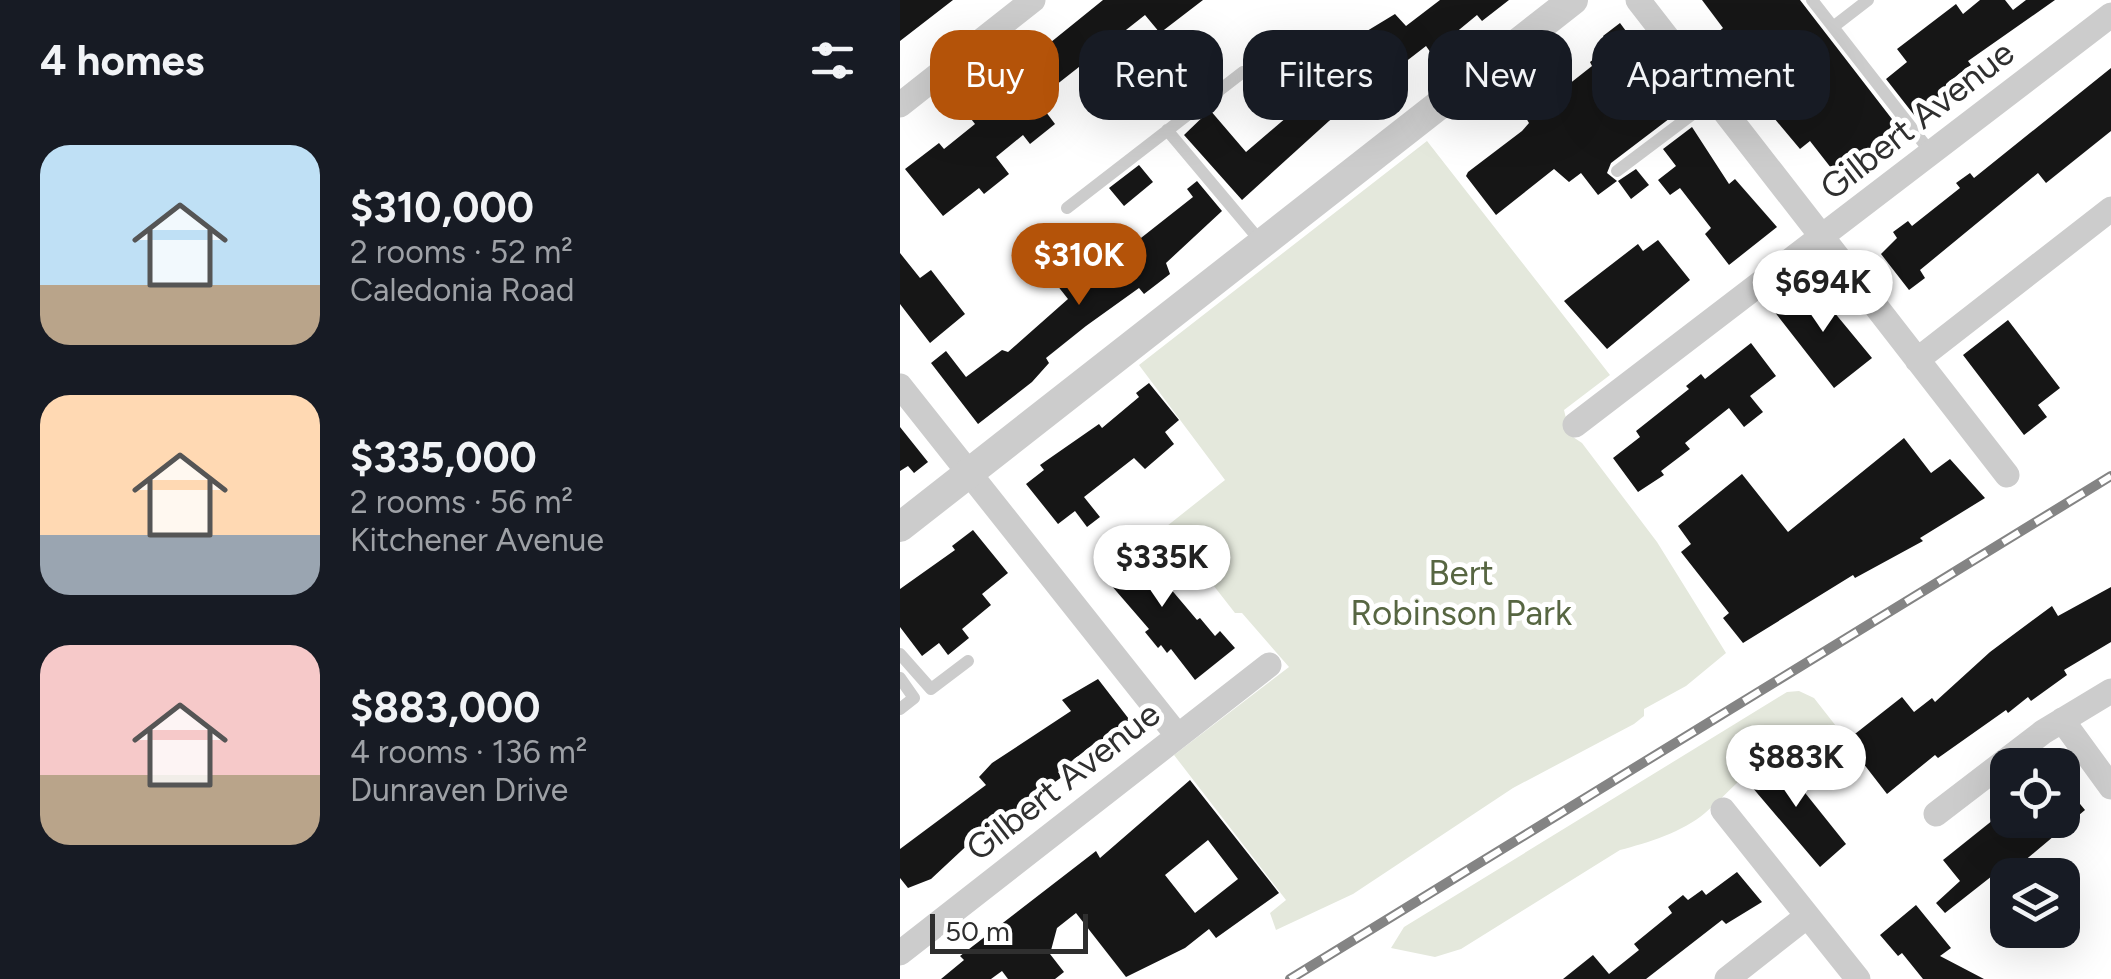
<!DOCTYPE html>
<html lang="en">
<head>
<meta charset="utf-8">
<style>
	:root { --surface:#171b24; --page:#242831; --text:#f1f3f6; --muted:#9ea1a6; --accent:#b45309 }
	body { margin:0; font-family:Figtree,sans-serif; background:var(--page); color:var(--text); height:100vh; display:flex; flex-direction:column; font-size:38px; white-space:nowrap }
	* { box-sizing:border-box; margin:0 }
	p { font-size:32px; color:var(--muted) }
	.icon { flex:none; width:55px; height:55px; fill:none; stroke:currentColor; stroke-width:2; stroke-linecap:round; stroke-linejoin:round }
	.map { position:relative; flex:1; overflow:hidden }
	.side { display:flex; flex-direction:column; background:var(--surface); width:900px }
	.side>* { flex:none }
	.guide { position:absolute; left:30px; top:30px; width:950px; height:90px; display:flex; gap:20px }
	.buttons { position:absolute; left:1090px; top:748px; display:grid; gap:20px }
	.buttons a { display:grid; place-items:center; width:90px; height:90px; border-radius:20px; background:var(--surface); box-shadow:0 10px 40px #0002; font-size:50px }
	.scale { position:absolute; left:30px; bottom:25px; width:158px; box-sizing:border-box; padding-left:10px; border:5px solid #2f2f2f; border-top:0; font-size:28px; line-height:35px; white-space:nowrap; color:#2f2f2f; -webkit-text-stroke:8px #fff; paint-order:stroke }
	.price { position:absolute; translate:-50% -85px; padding:0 22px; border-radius:35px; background:#fff; color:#222; font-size:32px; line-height:65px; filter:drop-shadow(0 2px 5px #0008) }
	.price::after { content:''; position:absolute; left:50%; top:60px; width:30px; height:22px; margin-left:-15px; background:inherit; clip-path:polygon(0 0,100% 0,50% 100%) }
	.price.current { background:var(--accent); color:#fff }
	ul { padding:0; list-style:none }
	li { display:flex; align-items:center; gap:30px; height:250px; padding:0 40px }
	li span { display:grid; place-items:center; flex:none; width:280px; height:200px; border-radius:30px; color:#555 }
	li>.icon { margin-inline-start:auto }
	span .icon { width:120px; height:120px; fill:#fffc; stroke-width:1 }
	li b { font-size:42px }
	h2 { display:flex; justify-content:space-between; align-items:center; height:120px; padding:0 40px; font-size:42px }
	.tag { padding:0 35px; border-radius:30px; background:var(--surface); box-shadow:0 10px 40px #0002; font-size:35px; line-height:90px }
	.tag.current { background:var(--accent); color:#fff }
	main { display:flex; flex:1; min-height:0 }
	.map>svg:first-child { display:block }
	.green { fill:#e4e8dc }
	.building { fill:#161616; fill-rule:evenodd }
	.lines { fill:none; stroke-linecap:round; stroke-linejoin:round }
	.service { stroke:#ccc; stroke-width:12 }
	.minor { stroke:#ccc; stroke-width:25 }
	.tertiary { stroke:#ccc; stroke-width:30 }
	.rail-casing { stroke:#848484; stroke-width:10 }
	.rail { stroke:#fff; stroke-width:6; stroke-dasharray:19; stroke-linecap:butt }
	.labels { text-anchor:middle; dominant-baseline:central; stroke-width:10; stroke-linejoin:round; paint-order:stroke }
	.street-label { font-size:35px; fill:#2f2f2f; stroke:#fff }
	.park-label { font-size:35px; fill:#576642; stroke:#fff }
</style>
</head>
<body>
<main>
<section class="side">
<h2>4 homes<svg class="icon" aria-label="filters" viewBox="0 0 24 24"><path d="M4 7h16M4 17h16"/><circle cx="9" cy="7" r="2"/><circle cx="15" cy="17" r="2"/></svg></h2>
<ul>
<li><span style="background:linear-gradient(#bfe0f5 70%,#b9a48a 0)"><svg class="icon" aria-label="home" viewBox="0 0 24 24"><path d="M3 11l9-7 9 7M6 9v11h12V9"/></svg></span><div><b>$310,000</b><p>2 rooms · 52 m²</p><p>Caledonia Road</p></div></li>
<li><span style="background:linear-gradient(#ffd9b3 70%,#9aa5b1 0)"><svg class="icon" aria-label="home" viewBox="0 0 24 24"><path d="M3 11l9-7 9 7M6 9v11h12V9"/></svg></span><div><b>$335,000</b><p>2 rooms · 56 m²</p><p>Kitchener Avenue</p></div></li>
<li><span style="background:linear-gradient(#f6c9c9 65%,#b9a48a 0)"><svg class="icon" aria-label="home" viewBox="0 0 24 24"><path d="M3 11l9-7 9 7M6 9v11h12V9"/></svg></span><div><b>$883,000</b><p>4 rooms · 136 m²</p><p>Dunraven Drive</p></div></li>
</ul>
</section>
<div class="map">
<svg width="1211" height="979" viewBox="0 0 1211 979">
	<rect width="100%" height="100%" fill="#fff"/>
	<path class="green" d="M 527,141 L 710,375 L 664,410 L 670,435 L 682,443 L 757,542 L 826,653 L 786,686 L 744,709 L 744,716 L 734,724 L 613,788 L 453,894 L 376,930 L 370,913 L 386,900 L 274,755 L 389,667 L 342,613 L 335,613 L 267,526 L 325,480 L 239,365 Z
		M 899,691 L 914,698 L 943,735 L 927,758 L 917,759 L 885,740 C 855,762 833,789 805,813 C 783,832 747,843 720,850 L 561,949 L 535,957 L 491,948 L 504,927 L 887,692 Z"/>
	<path class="building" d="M 0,0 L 53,0 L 0,41 Z
		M 203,0 L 303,0 L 260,33 L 245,15 L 137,100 L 155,124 L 130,144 L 123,135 L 96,157 L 109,174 L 84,194 L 79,188 L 43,216 L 5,169 L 39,143 L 44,149 L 75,124 L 68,115 L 139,60 L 135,55 Z
		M 540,0 L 609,0 L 582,21 L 577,15 L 531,53 L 526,46 L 429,121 L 342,200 L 284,135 L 310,110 L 346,152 L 394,111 L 388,104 L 469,43 L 462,34 L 495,14 L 506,26 Z
		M 802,0 L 900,0 L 1002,132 L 942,182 L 910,141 L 900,149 L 869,112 L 876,107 L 817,33 L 823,28 Z
		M 1080,0 L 1105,0 L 1113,10 L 1126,0 L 1155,0 L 1068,61 L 1071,65 L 1046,84 L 1046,93 L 1032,103 L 1035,107 L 1018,120 L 986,79 L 1007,62 L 997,49 L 1056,4 L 1063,14 Z
		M 720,23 L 746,58 L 707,88 L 730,119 L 740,111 L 745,116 L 772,96 L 782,109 L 711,163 L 707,173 L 717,181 L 698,195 L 681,173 L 669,182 L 654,169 L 596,215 L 566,176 L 568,172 L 622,131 L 629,123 L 626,118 L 692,66 L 690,62 L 698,56 L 695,52 L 707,42 L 703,36 Z
		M 1211,68 L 1211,131 L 1146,183 L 1138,173 L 1020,270 L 1025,278 L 1009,290 L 981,254 L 997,238 L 993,232 L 1008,221 L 1012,226 L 1060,188 L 1056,183 L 1070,173 L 1074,178 Z
		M 792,127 L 829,184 L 835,179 L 877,227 L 829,265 L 805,234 L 811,228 L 780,188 L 770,195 L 758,180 L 776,166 L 763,149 Z
		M 239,165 L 253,182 L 224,206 L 209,188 Z
		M 736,169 L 749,185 L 731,199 L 718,181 Z
		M 297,181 L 322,211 L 266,263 L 270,274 L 244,294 L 239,288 L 186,326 L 146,358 L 149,363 L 132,382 L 78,424 L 31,363 L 46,351 L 66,377 L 102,350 L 108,352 L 168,299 L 153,280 L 172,265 L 179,275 L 208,254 L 213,260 L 293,197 L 287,189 Z
		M 758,240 L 790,280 L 707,349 L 664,301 L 738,244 L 743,251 Z
		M 0,253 L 20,278 L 31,270 L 65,314 L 30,343 L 0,304 Z
		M 910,283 L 972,358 L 934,388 L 874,311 Z
		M 1108,320 L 1160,388 L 1138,405 L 1147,417 L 1124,435 L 1063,355 Z
		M 851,343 L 876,376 L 850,396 L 863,412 L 844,427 L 829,408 L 785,443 L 790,449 L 761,471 L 764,475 L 738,492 L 713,458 L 740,437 L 736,431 L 789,389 L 786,386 L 801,374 L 805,379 Z
		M 249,383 L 279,420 L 265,432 L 274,444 L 245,469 L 234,458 L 184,497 L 200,517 L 187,527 L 175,511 L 158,524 L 126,484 L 144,470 L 140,465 L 199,424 L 202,428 L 239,397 L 236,393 Z
		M 0,427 L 28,462 L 14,473 L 8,466 L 0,471 Z
		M 1004,438 L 1031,473 L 1050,459 L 1085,498 L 1020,538 L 1023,541 L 955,578 L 953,575 L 843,643 L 823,618 L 829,613 L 781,552 L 791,544 L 778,526 L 842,474 L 888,532 Z
		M 73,530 L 108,573 L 82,594 L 91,605 L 62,629 L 69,638 L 48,655 L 39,643 L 22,656 L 0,627 L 0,589 L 55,550 L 52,546 Z
		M 226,536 L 297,620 L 300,618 L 315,636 L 320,631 L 335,648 L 295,680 L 271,649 L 267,653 L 261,645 L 258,648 L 245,632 L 249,629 L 198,570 L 201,568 L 195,561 Z
		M 1211,587 L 1211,642 L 1164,670 L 1167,675 L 1131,701 L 1128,697 L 1108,713 L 1106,710 L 1038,758 L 1035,755 L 987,794 L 946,741 L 1002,697 L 1014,712 L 1032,698 L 1035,702 L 1090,652 L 1152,606 L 1158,616 Z
		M 198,679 L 232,723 L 200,747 L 196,742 L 158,772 L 162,777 L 75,838 L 31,879 L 8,888 L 0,878 L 0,849 L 86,785 L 79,777 L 92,763 L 171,711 L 162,700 Z
		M 880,752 L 891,765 L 886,769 L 946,844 L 920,867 L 846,780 Z
		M 290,780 L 379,893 L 316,938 L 309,929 L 285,948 L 226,977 L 176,913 L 157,928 L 150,954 L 164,972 L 155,979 L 108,979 L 102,971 L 91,979 L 41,979 L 64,960 L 60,956 L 196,851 L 200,858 ZM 308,840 L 338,879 L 295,913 L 265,875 Z
		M 1162,782 L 1185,810 L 1098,883 L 1092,876 L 1045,913 L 1036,903 L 1060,881 L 1043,860 L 1108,808 L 1108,820 L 1162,820 Z
		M 837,872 L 862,902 L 826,924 L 822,920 L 746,979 L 663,979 L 693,955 L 709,974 L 739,950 L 734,944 L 772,913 L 768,907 L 783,895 L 788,900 L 802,890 L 806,895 Z
		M 1016,905 L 1051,948 L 1040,956 L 1084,979 L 1023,979 L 1002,953 L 998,956 L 980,935 Z"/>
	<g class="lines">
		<path class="service" d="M 912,0 L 1032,154
			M 933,27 L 968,0
			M 267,130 L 362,243
			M 717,171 L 814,98
			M 167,208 L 343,72
			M 0,654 L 31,689 L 68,661
			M 0,678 L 14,698 L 0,709"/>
		<path class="minor" d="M 738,0 L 1107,475
			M 0,105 L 133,0
			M 1017,360 L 1211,209
			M 0,386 L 277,735
			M 675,425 L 1211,15
			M 1162,720 L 1211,787
			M 823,810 L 958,979
			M 1036,814 L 1143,732 L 1211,691
			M 0,953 L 369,665
			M 827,979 L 906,917"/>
		<path class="tertiary" d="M 0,527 L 673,0"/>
		<g class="rail-casing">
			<path id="rail" d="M 390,979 L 1211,476"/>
		</g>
		<use href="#rail" class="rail"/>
	</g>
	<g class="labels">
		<g class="street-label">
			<text transform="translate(1017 120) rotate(-38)">Gilbert Avenue</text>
			<text transform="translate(163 781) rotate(-38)">Gilbert Avenue</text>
		</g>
		<g class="park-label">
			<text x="561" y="573">Bert<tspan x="561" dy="40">Robinson Park</tspan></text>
		</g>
	</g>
</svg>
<div class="buttons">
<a><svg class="icon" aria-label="locate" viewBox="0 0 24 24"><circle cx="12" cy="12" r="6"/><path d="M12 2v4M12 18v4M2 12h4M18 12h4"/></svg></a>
<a><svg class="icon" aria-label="layers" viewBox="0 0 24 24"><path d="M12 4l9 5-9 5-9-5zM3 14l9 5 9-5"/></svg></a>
</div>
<div class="scale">50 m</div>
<b class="price current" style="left:179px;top:308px">$310K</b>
<b class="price" style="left:923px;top:335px">$694K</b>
<b class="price" style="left:262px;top:610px">$335K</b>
<b class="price" style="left:896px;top:810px">$883K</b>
<div class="guide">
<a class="tag current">Buy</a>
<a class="tag">Rent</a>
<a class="tag">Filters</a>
<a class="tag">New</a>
<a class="tag">Apartment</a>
</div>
</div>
</main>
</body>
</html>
